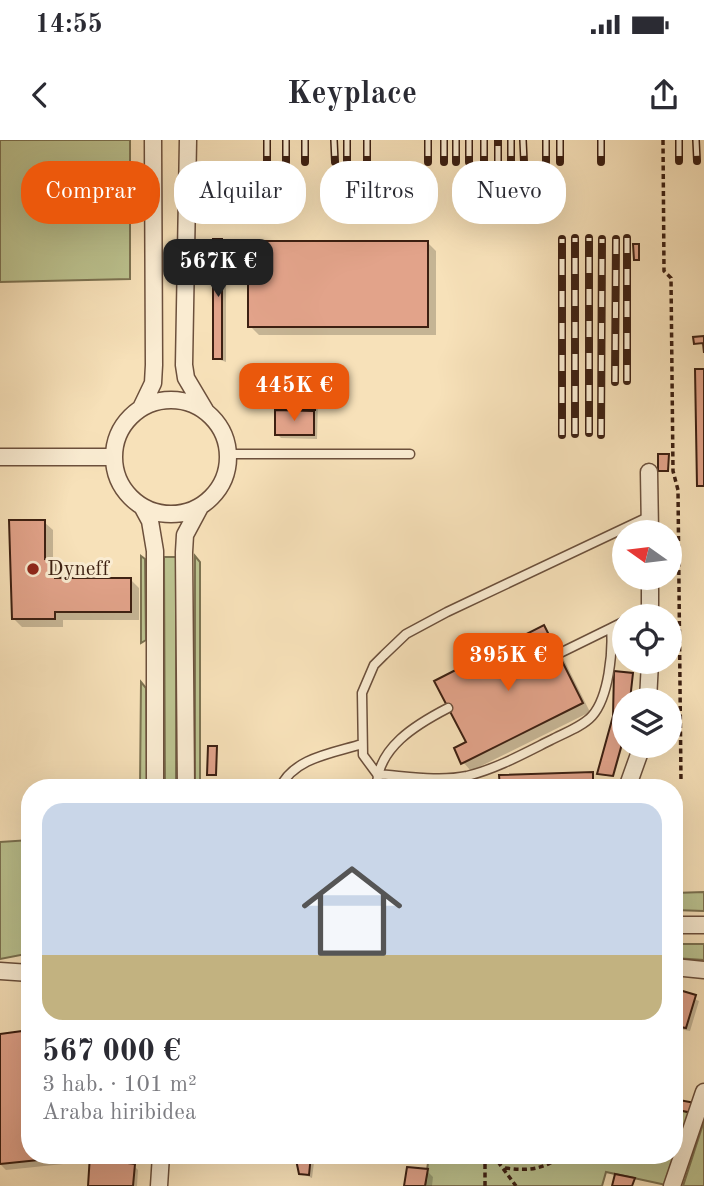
<!DOCTYPE html>
<html lang="es">
<head>
<meta charset="utf-8">
<style>
	:root { --surface:#fff; --page:#f2f2f3; --text:#2b2b33; --muted:#7c7c81; --line:#e1e1e2; --accent:#ea580c }
	body { margin:0; font-family:"Old Standard TT",serif; background:var(--page); color:var(--text); height:100vh; display:flex; flex-direction:column; font-size:26px; white-space:nowrap }
	* { box-sizing:border-box; margin:0 }
	p { font-size:23px; color:var(--muted) }
	.icon { flex:none; width:38px; height:38px; fill:none; stroke:currentColor; stroke-width:2; stroke-linecap:round; stroke-linejoin:round }
	.map { position:relative; flex:1; overflow:hidden }
	.details { position:absolute; left:21px; top:639px; width:662px; height:385px; display:flex; flex-direction:column; background:var(--surface); border-radius:28px; box-shadow:0 7px 28px #0002 }
	.details>* { flex:none }
	.hud { position:absolute; left:21px; top:21px; width:663px; height:63px; display:flex; gap:14px }
	.needle { width:46px; rotate:284deg }
	.fabs { position:absolute; left:612px; top:380px; display:grid; gap:14px }
	.fabs a { display:grid; place-items:center; width:70px; height:70px; border-radius:50%; background:var(--surface); box-shadow:0 7px 28px #0002; font-size:35px }
	.price { position:absolute; translate:-50% -60px; padding:0 16px; border-radius:14px; background:var(--accent); color:#fff; font-size:23px; line-height:46px; filter:drop-shadow(0 2px 4px #0008) }
	.price::after { content:''; position:absolute; left:50%; top:42px; width:21px; height:16px; margin-left:-10px; background:inherit; clip-path:polygon(0 0,100% 0,50% 100%) }
	.price.current { background:#222; color:#fff }
	ul { padding:0; list-style:none }
	li { display:grid; align-content:center; gap:14px; height:371px; padding:0 21px }
	li+li { border-top:2px solid var(--line) }
	li span { display:grid; place-items:center; height:217px; border-radius:21px; color:#555 }
	li>.icon { margin-inline-start:auto }
	span .icon { width:126px; height:126px; fill:#fffc; stroke-width:1 }
	li b { font-size:30px }
	.pill { padding:0 24px; border-radius:28px; background:var(--surface); box-shadow:0 7px 28px #0002; font-size:24px; line-height:63px }
	.pill.current { background:var(--accent); color:#fff }
	.status { display:flex; justify-content:space-between; align-items:center; height:49px; padding:0 35px; background:var(--surface); direction:ltr }
	.status svg { height:19px; fill:currentColor }
	header { display:flex; justify-content:space-between; align-items:center; height:91px; padding:0 21px; background:var(--surface); font-size:32px; font-weight:800 }
	.map>svg:first-child { display:block }
	.green { fill:#bcc390; stroke:#7c7251; stroke-width:2 }
	.shadow { fill:#0003 }
	.building { fill:#e2a38a; stroke:#3d2012; stroke-width:2 }
	.lines { fill:none; stroke-linecap:round; stroke-linejoin:round }
	.service-casing { stroke:#6c503c; stroke-width:11 }
	.minor-casing { stroke:#6c503c; stroke-width:19 }
	.path { stroke:#3d2012; stroke-width:3.5; stroke-dasharray:5 3.5; stroke-linecap:butt }
	.service { stroke:#faecd2; stroke-width:8 }
	.minor { stroke:#faecd2; stroke-width:16 }
	.rail-casing { stroke:#3d2012; stroke-width:8 }
	.rail { stroke:#faecd2; stroke-width:5; stroke-dasharray:16; stroke-linecap:butt }
	.poi-dot { fill:#8f2418; stroke:#faecd2; stroke-width:2.5 }
	.labels { text-anchor:middle; dominant-baseline:central; stroke-width:6; stroke-linejoin:round; paint-order:stroke }
	.poi-label { font-size:21px; fill:#3d2012; stroke:#faecd2; text-anchor:start }
</style>
</head>
<body>
<div class="status"><b>14:55</b><svg viewBox="0 0 49 12"><path d="M0 12V9h3v3zM5 12V6h3v6zM10 12V3h3v9zM15 12V0h3v12zM26 1h20v11H26zM47 4h2v5h-2z"/></svg></div>
<header><svg class="icon" aria-label="back" viewBox="0 0 24 24"><path d="M15 5l-7 7 7 7"/></svg>Keyplace<svg class="icon" aria-label="share" viewBox="0 0 24 24"><path d="M12 15V3M7 8l5-5 5 5M5 13v7h14v-7"/></svg></header>
<div class="map">
<svg width="704" height="1046" viewBox="0 0 704 1046">
	<rect width="100%" height="100%" fill="#f7e1b9"/>
	<filter id="stains"><feTurbulence type="fractalNoise" baseFrequency=".00286" numOctaves="4"/><feColorMatrix values="0 0 0 0 .2 0 0 0 0 .09 0 0 0 0 .02 0 0 0 .5 -.17"/></filter>
	<radialGradient id="worn" r=".72"><stop offset=".6" stop-color="#630" stop-opacity="0"/><stop offset="1" stop-color="#630" stop-opacity=".3"/></radialGradient>
	<path class="green" d="M 0,0 L 130,0 L 130,139 L 0,142 Z
		M 141,416 L 145,419 L 146,500 L 141,503 Z
		M 195,416 L 200,422 L 200,648 L 195,647 Z
		M 164,417 L 176,417 L 176,647 L 165,647 Z
		M 141,542 L 146,548 L 147,647 L 140,647 Z
		M 30,700 L 30,808 L 25,810 L 26,814 L 0,819 L 0,702 Z
		M 704,752 L 704,771 L 674,770 L 674,753 Z
		M 674,804 L 704,804 L 704,820 L 674,818 Z
		M 674,969 L 692,973 L 666,1045 L 606,1032 L 602,1046 L 425,1046 L 429,1015 L 674,1015 Z
		M 704,981 L 704,1046 L 683,1046 Z"/>
	<path class="shadow" d="M 221,101 L 226,105 L 226,222 L 215,218 Z
		M 427,102 L 436,111 L 436,195 L 259,195 L 250,186 Z
		M 278,254 L 314,255 L 318,259 L 317,299 L 281,298 L 277,294 Z
		M 44,382 L 53,390 L 53,421 L 63,430 L 63,439 L 130,439 L 139,448 L 139,480 L 63,480 L 63,487 L 22,487 L 13,478 Z
		M 544,488 L 552,496 L 590,572 L 471,631 L 463,622 L 469,603 Z
		M 632,534 L 631,560 L 625,560 L 625,598 L 614,637 L 600,635 Z
		M 216,608 L 217,636 L 211,636 L 209,634 Z
		M 677,851 L 699,861 L 690,891 L 679,889 L 675,905 L 674,863 Z
		M 0,896 L 30,1015 L 114,1015 L 116,1023 L 134,1026 L 138,1030 L 137,1046 L 89,1046 L 92,1021 L 6,1030 L 0,1024 Z
		M 297,1015 L 315,1015 L 312,1038 L 301,1033 Z
		M 427,1031 L 433,1037 L 432,1046 L 406,1046 Z"/>
	<path class="building" d="M 213,99 L 222,99 L 222,219 L 213,219 Z
		M 248,101 L 428,101 L 428,187 L 248,187 Z
		M 633,104 L 639,104 L 639,120 L 634,120 Z
		M 704,196 L 704,213 L 703,203 L 694,204 L 693,197 Z
		M 695,229 L 704,229 L 704,346 L 697,346 Z
		M 276,252 L 315,253 L 315,270 L 276,269 Z
		M 275,270 L 314,271 L 314,295 L 275,295 Z
		M 658,314 L 669,314 L 668,331 L 658,331 Z
		M 9,380 L 45,380 L 45,419 L 55,420 L 55,438 L 131,438 L 131,472 L 55,472 L 55,479 L 12,479 Z
		M 544,485 L 583,563 L 461,624 L 454,608 L 466,602 L 434,541 Z
		M 614,531 L 633,533 L 630,560 L 625,560 L 625,593 L 613,636 L 597,634 L 613,576 Z
		M 208,606 L 217,606 L 216,635 L 207,635 Z
		M 593,632 L 593,647 L 500,648 L 499,635 Z
		M 676,849 L 696,855 L 686,888 L 674,886 Z
		M 30,890 L 30,1015 L 87,1015 L 0,1024 L 0,894 Z
		M 674,959 L 695,963 L 692,973 L 674,969 Z
		M 90,1015 L 113,1015 L 112,1021 L 135,1024 L 133,1046 L 88,1046 Z
		M 295,1015 L 311,1015 L 309,1035 L 299,1034 Z
		M 407,1027 L 428,1029 L 425,1046 L 404,1046 Z
		M 615,1034 L 635,1038 L 632,1046 L 612,1046 Z"/>
	<g class="lines">
		<g class="service-casing">
			<path id="service" d="M 228,314 L 410,314
				M 633,476 L 650,471
				M 611,488 L 625,481
				M 377,634 L 363,615 L 362,553 L 374,525 L 384,515 L 406,494 L 447,472 L 650,376
				M 377,634 C 406,636 439,642 467,636 C 496,629 525,613 551,600 C 564,593 582,587 592,576 C 609,557 613,511 611,488 L 558,514
				M 280,648 C 293,618 333,613 362,604
				M 377,648 C 376,608 417,584 448,568"/>
		</g>
		<g class="minor-casing">
			<path id="minor" d="M 188,0 L 184,225 L 186,238 L 205,270
				M114 317a57 57 0 1 1 114 0a57 57 0 1 1-114 0Z
				M 141,268 L 153,243 L 154,225 L 153,0
				M 0,317 L 113,317
				M 649,332 L 650,392
				M 143,368 L 150,381 L 155,411 L 155,648
				M 650,438 L 650,476
				M 648,560 L 650,522
				M 186,648 L 184,412 L 185,395 L 200,367
				M 627,648 L 642,606
				M 674,785 L 704,785
				M 674,827 L 704,830
				M 0,831 L 30,833
				M 159,1046 L 161,1015
				M 672,1046 L 704,952"/>
		</g>
		<path class="path" d="M 663,0 L 664,131 L 671,138 L 673,331 L 678,350 L 681,642
			M 27,811 L 30,811
			M 493,1015 L 516,1046
			M 505,1028 C 527,1031 544,1030 562,1015
			M 485,1046 L 485,1015"/>
		<use href="#service" class="service"/>
		<use href="#minor" class="minor"/>
		<g class="rail-casing">
			<path id="rail" d="M 267,0 L 267,22
				M 286,0 L 286,22
				M 305,0 L 305,22
				M 334,0 L 335,22
				M 347,0 L 347,22
				M 367,0 L 367,22
				M 428,0 L 428,22
				M 444,0 L 444,22
				M 456,0 L 456,22
				M 469,0 L 469,22
				M 484,0 L 484,22
				M 511,0 L 511,22
				M 523,0 L 524,22
				M 546,0 L 546,22
				M 560,0 L 560,22
				M 601,0 L 601,22
				M 679,0 L 679,21
				M 696,0 L 697,21
				M 498,22 L 498,0
				M 627,241 L 627,98
				M 615,242 L 616,99
				M 589,293 L 589,98
				M 575,294 L 575,98
				M 562,295 L 562,99
				M 601,295 L 602,99"/>
		</g>
		<use href="#rail" class="rail"/>
	</g>
	<circle class="poi-dot" cx="33" cy="429" r="7"/>
	<g class="labels">
		<g class="poi-label">
			<text x="47" y="429">Dyneff</text>
		</g>
	</g>
	<rect width="100%" height="100%" filter="url(#stains)"/>
	<rect width="100%" height="100%" fill="url(#worn)"/>
</svg>
<div class="fabs">
<a><svg class="needle" viewBox="-14 -14 28 28"><path d="M0-13l5 13h-10z" fill="#e53935"/><path d="M0 13l5-13h-10z" fill="#7c7c81"/></svg></a>
<a><svg class="icon" aria-label="locate" viewBox="0 0 24 24"><circle cx="12" cy="12" r="6"/><path d="M12 2v4M12 18v4M2 12h4M18 12h4"/></svg></a>
<a><svg class="icon" aria-label="layers" viewBox="0 0 24 24"><path d="M12 4l9 5-9 5-9-5zM3 14l9 5 9-5"/></svg></a>
</div>
<b class="price current" style="left:218px;top:159px">567K €</b>
<b class="price" style="left:294px;top:283px">445K €</b>
<b class="price" style="left:508px;top:553px">395K €</b>
<div class="hud">
<a class="pill current">Comprar</a>
<a class="pill">Alquilar</a>
<a class="pill">Filtros</a>
<a class="pill">Nuevo</a>
</div>
<section class="details">
<ul>
<li><span style="background:linear-gradient(#c9d6e8 70%,#c2b280 0)"><svg class="icon" aria-label="home" viewBox="0 0 24 24"><path d="M3 11l9-7 9 7M6 9v11h12V9"/></svg></span><div><b>567 000 €</b><p>3 hab. · 101 m²</p><p>Araba hiribidea</p></div></li>
</ul>
</section>
</div>
</body>
</html>
